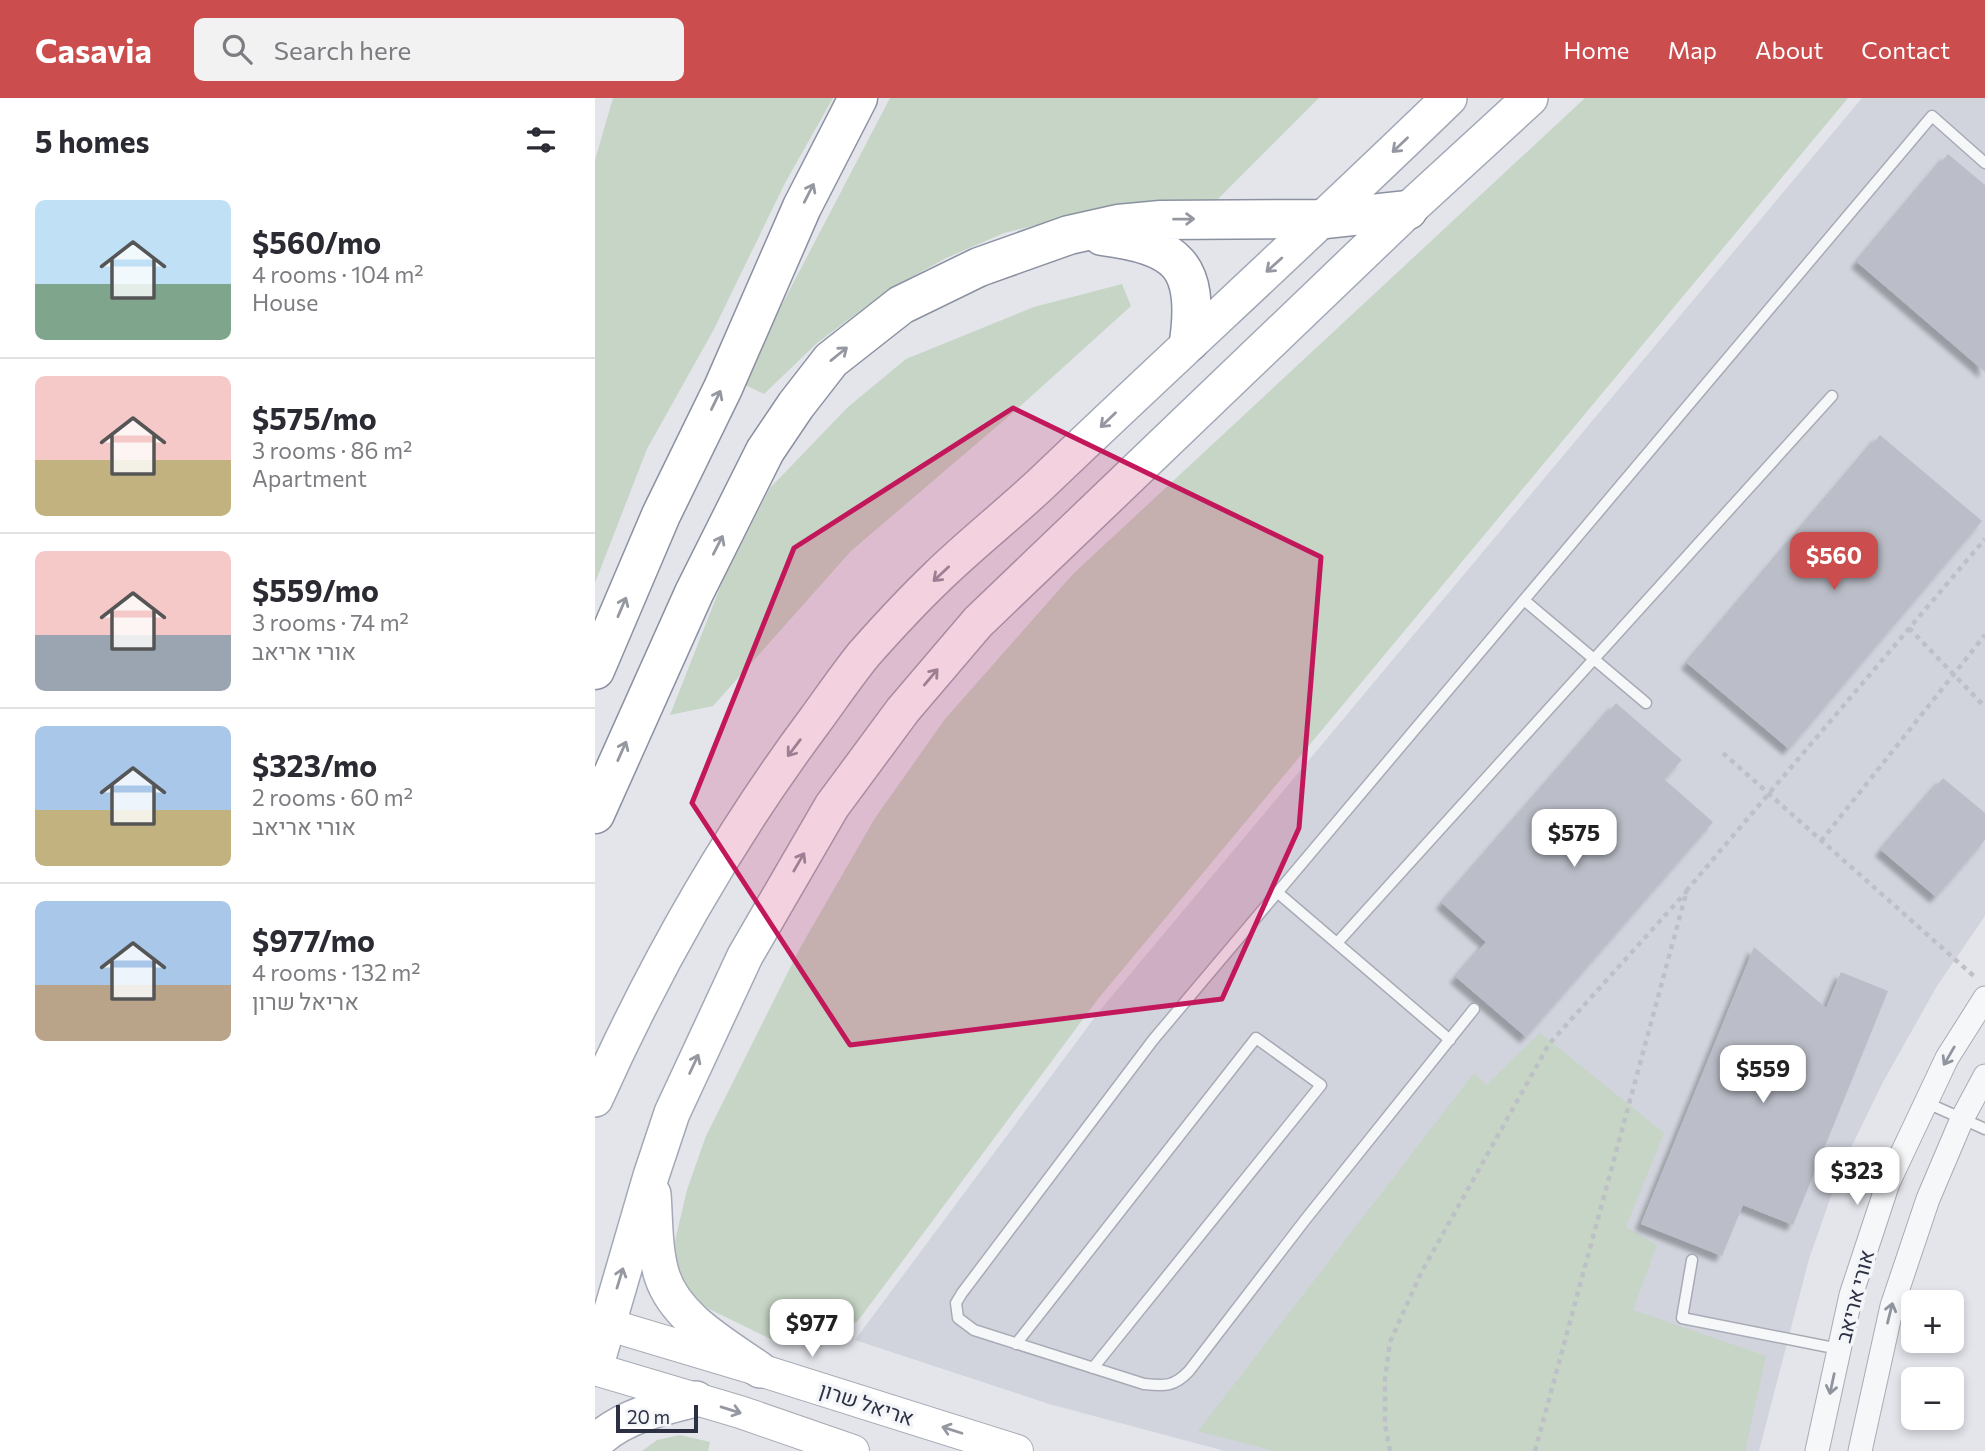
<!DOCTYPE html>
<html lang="en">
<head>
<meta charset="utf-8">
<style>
	:root { --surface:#fff; --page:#f2f2f3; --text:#2b2b33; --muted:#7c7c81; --line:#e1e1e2; --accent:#cb4d4e }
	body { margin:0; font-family:Commissioner,Heebo,sans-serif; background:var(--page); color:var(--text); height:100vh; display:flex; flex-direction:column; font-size:26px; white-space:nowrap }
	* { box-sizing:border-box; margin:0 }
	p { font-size:23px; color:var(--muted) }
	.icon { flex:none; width:38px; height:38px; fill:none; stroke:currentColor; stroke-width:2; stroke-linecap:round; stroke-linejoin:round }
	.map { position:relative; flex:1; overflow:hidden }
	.details { display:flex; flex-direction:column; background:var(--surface); width:595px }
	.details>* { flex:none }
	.controls { position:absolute; left:1306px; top:1192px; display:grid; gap:14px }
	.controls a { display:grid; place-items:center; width:63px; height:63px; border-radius:10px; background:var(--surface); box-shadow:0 4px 10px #0003; font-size:35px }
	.scale { position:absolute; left:21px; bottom:18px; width:82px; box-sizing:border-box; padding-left:7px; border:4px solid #2b3143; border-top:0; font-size:19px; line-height:24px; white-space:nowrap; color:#2b3143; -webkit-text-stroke:5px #f3f5f8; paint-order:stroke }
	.price { position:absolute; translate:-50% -60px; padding:0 16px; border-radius:14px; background:#fff; color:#222; font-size:23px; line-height:46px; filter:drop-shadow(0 2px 4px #0008) }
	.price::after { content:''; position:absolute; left:50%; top:42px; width:21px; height:16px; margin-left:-10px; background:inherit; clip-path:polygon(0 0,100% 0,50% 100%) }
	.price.on { background:var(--accent); color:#fff }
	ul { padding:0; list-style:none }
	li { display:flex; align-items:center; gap:21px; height:175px; padding:0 35px }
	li+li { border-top:2px solid var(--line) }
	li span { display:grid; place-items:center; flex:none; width:196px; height:140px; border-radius:10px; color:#555 }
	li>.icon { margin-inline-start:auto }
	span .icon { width:84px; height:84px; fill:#fffc; stroke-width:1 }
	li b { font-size:30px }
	h2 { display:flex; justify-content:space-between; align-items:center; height:84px; padding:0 35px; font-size:30px }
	header { display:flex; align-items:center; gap:42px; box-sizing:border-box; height:98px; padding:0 35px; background:var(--accent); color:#fff }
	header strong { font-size:33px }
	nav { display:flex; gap:38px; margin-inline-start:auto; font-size:24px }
	.search { width:490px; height:63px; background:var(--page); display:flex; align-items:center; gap:18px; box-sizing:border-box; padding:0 24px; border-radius:10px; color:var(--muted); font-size:26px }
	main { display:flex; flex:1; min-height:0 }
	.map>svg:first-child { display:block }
	.built { fill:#d1d4dd }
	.green { fill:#c6d5c5 }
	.building { fill:#bbbec8; filter:url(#shadow) }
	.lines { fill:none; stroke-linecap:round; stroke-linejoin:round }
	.lane-casing { stroke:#a8abb5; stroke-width:13 }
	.street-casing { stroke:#a8abb5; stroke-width:25 }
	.secondary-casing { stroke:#a8abb5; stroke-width:34 }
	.primary-casing { stroke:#a3a8b6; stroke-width:38 }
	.highway-casing { stroke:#8b91a1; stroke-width:41 }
	.path { stroke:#bdc0c6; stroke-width:4.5; stroke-dasharray:5 5; stroke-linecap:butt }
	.lane { stroke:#f6f7f9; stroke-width:10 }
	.street { stroke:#f6f7f9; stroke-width:23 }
	.secondary { stroke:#fff; stroke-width:32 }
	.primary { stroke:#fff; stroke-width:35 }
	.highway { stroke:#fff; stroke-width:38 }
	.oneway { stroke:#9598a1 }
	.oneway2 { stroke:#90949e }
	.marked { fill:#c2185b; fill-opacity:0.2; stroke:#c2185b; stroke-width:5; stroke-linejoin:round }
	.labels { text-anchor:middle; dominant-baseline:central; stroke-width:7; stroke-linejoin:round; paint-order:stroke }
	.street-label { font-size:21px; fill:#2b3143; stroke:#f3f5f8 }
</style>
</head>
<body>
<header>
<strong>Casavia</strong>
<div class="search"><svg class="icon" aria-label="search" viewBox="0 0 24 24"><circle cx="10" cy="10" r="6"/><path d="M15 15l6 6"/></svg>Search here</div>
<nav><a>Home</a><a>Map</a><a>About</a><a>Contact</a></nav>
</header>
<main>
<section class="details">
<h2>5 homes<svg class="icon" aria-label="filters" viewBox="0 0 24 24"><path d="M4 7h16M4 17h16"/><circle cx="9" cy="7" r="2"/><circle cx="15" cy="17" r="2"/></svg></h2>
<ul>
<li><span style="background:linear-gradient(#bfe0f5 60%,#7fa58c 0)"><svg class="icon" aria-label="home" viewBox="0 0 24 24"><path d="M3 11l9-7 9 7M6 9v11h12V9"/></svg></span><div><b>$560/mo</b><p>4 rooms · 104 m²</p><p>House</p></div></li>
<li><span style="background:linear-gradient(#f6c9c9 60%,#c2b280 0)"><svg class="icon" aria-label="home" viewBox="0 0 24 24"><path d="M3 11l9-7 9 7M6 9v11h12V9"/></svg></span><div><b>$575/mo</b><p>3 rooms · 86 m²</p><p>Apartment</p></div></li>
<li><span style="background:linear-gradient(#f6c9c9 60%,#9aa5b1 0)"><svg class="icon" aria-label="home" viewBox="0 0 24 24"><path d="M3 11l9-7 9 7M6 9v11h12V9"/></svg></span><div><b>$559/mo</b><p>3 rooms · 74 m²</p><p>אורי אריאב</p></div></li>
<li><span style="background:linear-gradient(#a9c7e8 60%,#c2b280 0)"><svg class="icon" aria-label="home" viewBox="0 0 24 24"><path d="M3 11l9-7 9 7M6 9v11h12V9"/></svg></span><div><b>$323/mo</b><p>2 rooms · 60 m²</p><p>אורי אריאב</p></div></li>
<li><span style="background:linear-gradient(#a9c7e8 60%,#b9a48a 0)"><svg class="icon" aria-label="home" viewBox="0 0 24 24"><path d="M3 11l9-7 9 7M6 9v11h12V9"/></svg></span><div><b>$977/mo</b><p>4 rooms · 132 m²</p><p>אריאל שרון</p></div></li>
</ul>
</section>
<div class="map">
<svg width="1390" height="1353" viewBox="0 0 1390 1353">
	<defs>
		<filter id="shadow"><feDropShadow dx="-6" dy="6" stdDeviation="2" flood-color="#0004"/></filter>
	</defs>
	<rect width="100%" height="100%" fill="#e3e5eb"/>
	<path class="built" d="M 1267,0 L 1390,0 L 1390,818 L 1342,888 L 1288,984 L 1246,1070 L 1214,1161 L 1164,1353 L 630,1353 L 454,1306 L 260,1242 L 506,911 Z"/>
	<path class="green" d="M 18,0 L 238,0 L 190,85 L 119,231 L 52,351 L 0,485 L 0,62 Z
		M 295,0 L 724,0 L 614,110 L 475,119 L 409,135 L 351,160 L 293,192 L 222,245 L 169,296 L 146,285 Z
		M 990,0 L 1253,0 L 503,901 L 262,1224 L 206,1231 L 186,1246 L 114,1211 L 99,1199 L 82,1171 L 80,1143 L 92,1092 L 111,1038 L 205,850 L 280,720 L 350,621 L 478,476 Z
		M 527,186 L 536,208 L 421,312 L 256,453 L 118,608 L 75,617 L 128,482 L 175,390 L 253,309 L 311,261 L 439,209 Z
		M 945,935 L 1069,1035 L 1031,1129 L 1062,1147 L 1038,1212 L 1171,1258 L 1150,1353 L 679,1353 L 603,1333 L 879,975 L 891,987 Z
		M 85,1337 L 115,1344 L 113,1353 L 47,1353 L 62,1342 Z"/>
	<path class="building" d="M 1353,56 L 1390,87 L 1390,274 L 1262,164 Z
		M 1285,337 L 1387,423 L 1194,651 L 1092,565 Z
		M 1021,605 L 1087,662 L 1069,681 L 1118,724 L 931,939 L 861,879 L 891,844 L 847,805 Z
		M 1348,680 L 1390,715 L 1390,742 L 1341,799 L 1286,752 Z
		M 1159,849 L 1231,910 L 1246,874 L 1293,893 L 1198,1127 L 1148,1107 L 1127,1158 L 1046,1126 Z"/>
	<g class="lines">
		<g class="lane-casing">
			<path id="lane" d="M 929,502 L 1051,605
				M 682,794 L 855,942
				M 742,845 L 1237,298
				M 879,911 L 710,1122 L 594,1273 C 579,1289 570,1288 549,1286 L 379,1232 L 363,1220 L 361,1205 L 367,1195 L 558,942 L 1337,18 L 1390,65
				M 1330,1004 L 1390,1031
				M 1097,1162 L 1087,1220 L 1244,1251
				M 421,1246 L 661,940 L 726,987 L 498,1270"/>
		</g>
		<g class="street-casing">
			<path id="street" d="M 1222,1353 L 1256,1197 L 1293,1085 L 1352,960 L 1390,900
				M 1265,1353 L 1297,1208 L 1333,1101 L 1367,1021 L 1390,978"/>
		</g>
		<g class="secondary-casing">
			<path id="secondary" d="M 0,1225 L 11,1226 L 165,1272 L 422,1353
				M 0,1271 L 145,1314 L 258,1353"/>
		</g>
		<g class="primary-casing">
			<path id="primary" d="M 0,1001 C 61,865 132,740 221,621 C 237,599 252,577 269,556 C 292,530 317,503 342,479 C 376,446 413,417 447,385 C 582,256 720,130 854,0
				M 58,1096 C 60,1123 59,1152 67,1178 C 81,1221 130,1247 165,1272
				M 0,1270 L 56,1078 L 77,1015 L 150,858 L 237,708 L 308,612 L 383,524 L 813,112 L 935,0
				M 0,1345 C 25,1319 67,1309 101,1301"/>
		</g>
		<g class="highway-casing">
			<path id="highway" d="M 507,138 C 582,148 605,166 594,244
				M 0,572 L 66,417 L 128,290 L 207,109 L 263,0
				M 0,716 L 99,495 L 170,353 L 201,307 L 236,262 L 306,207 L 384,169 L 474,137 L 523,126 L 566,122 L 730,121 L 813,112"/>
		</g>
		<path class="path" d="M 1314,530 L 1390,609
			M 1128,655 L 1381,880
			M 1226,743 L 1390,537
			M 795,1353 L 790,1326 L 790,1281 L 795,1244 L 826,1175 L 954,946 L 1092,793
			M 940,1353 L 1092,792 L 1390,441"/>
		<use href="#lane" class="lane"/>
		<use href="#street" class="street"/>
		<use href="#secondary" class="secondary"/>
		<use href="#primary" class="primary"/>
		<use href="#highway" class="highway"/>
	</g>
	<defs><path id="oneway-shaft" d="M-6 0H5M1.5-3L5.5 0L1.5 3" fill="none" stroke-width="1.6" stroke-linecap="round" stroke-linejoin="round" transform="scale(1.75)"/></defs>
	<g class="oneway">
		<use href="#oneway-shaft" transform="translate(805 47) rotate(136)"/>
		<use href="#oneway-shaft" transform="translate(214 95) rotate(-63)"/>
		<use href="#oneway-shaft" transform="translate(589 121) rotate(-1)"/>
		<use href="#oneway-shaft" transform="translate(679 167) rotate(138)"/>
		<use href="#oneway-shaft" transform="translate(244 256) rotate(-39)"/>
		<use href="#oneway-shaft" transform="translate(121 302) rotate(-64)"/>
		<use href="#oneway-shaft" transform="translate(513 322) rotate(136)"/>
		<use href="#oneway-shaft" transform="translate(123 447) rotate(-63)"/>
		<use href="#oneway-shaft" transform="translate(346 476) rotate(137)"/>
		<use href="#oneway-shaft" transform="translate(27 509) rotate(-67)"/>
		<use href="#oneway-shaft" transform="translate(336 579) rotate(-50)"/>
		<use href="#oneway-shaft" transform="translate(199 650) rotate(127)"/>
		<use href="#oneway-shaft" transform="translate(27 653) rotate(-66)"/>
		<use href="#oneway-shaft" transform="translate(204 764) rotate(-60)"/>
		<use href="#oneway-shaft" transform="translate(99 966) rotate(-65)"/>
		<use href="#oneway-shaft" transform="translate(25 1180) rotate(-73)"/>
		<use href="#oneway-shaft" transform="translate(136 1312) rotate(17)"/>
		<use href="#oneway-shaft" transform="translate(357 1332) rotate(-162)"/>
	</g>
	<g class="oneway2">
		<use href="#oneway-shaft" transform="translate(1354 958) rotate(120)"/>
		<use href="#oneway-shaft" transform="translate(1295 1215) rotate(-76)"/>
		<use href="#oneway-shaft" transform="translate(1237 1286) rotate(102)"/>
	</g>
	<path class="marked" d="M 418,310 L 726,459 L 704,730 L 627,901 L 255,947 L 97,705 L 199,450 Z"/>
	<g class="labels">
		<g class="street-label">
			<text transform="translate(1259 1198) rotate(-75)">אורי אריאב</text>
			<text transform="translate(272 1305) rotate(18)">אריאל שרון</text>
		</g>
	</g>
</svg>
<div class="controls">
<a>+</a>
<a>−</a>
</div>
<div class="scale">20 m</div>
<b class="price on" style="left:1239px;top:494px">$560</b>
<b class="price" style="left:979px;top:771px">$575</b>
<b class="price" style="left:1168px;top:1007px">$559</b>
<b class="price" style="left:1262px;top:1109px">$323</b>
<b class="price" style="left:217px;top:1261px">$977</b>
</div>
</main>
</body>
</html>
